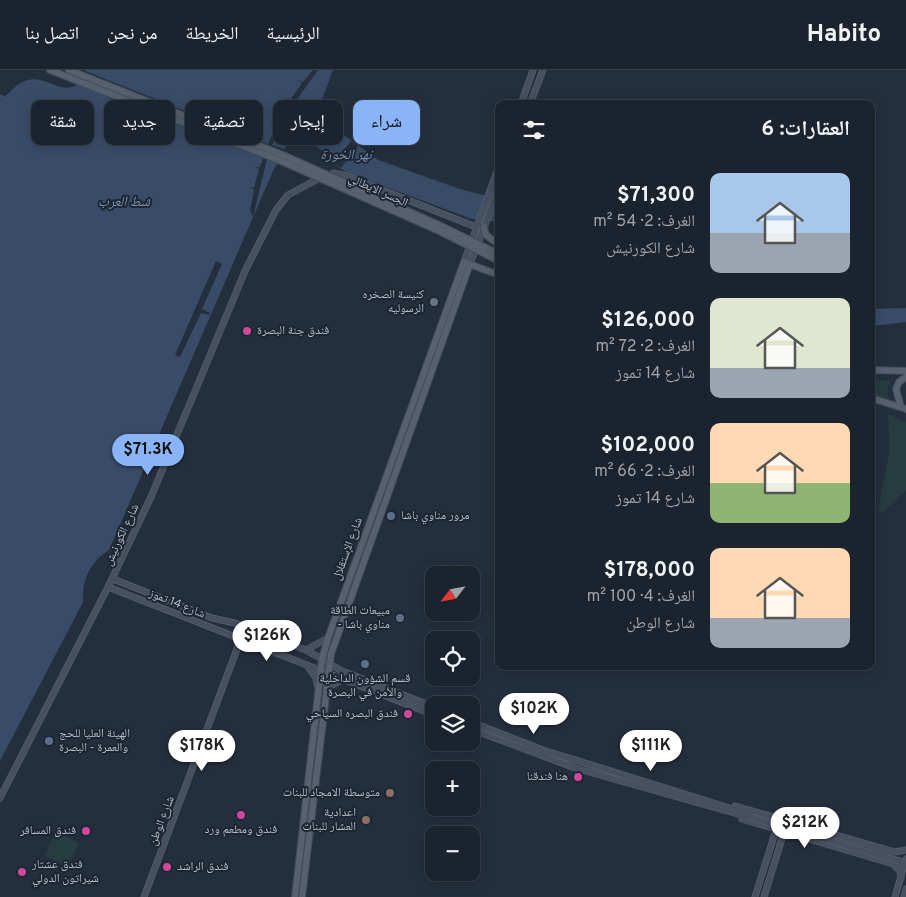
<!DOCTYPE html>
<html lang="ar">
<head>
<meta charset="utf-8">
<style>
	:root { --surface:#1b232e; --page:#242b36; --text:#f1f3f6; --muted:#a0a4aa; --line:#39404a; --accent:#8ab4f8 }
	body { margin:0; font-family:Overpass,"Noto Naskh Arabic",sans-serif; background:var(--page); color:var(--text); direction:rtl; height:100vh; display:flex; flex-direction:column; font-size:19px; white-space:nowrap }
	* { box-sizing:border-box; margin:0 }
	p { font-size:16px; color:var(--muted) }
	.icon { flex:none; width:28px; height:28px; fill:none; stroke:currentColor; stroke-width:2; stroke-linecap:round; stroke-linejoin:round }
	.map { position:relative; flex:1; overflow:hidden; direction:ltr }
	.details { position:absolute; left:495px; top:30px; width:380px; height:570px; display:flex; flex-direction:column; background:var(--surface); border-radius:10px; box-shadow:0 2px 12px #0003,0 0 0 1px var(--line); direction:rtl }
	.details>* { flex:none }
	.hud { position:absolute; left:15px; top:30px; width:405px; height:45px; direction:rtl; display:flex; gap:10px }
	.needle { width:32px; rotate:238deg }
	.controls { position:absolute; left:425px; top:496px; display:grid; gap:10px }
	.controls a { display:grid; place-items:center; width:55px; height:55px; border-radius:10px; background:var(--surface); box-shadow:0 2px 12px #0003,0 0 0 1px var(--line); font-size:25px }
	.price { position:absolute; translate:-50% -42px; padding:0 11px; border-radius:18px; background:#fff; color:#222; font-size:16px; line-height:32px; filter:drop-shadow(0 1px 2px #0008) }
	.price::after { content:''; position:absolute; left:50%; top:30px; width:15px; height:11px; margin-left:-8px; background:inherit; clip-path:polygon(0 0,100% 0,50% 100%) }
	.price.on { background:var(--accent); color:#111 }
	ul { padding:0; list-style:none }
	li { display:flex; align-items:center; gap:15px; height:125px; padding:0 25px }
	li span { display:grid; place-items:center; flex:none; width:140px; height:100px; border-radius:10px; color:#555 }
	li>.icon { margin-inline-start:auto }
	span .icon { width:60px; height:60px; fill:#fffc; stroke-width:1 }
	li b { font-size:21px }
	h2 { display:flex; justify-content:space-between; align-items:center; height:60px; padding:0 25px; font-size:21px }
	.pill { padding:0 18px; border-radius:10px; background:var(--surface); box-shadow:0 2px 12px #0003,0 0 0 1px var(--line); font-size:18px; line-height:45px }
	.pill.on { background:var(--accent); color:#111 }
	header { display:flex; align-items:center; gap:30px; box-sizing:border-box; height:70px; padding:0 25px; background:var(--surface); border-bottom:1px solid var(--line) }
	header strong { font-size:24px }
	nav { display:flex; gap:28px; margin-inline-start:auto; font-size:18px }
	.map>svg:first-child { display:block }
	.green { fill:#263c3f }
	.water { fill:#394c67 }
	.pier { fill:#242f3e }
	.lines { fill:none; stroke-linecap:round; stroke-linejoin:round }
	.canal { stroke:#394c67; stroke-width:5 }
	.secondary-casing { stroke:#565f6c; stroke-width:7 }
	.primary-casing { stroke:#414a57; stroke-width:8 }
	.secondary { stroke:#465061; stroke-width:5.5 }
	.primary { stroke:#56606e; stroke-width:6 }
	.secondary-bridge-casing { stroke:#565f6c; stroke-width:7; stroke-linecap:butt }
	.primary-bridge-casing { stroke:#414a57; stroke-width:8; stroke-linecap:butt }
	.secondary-bridge { stroke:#465061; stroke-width:5.5 }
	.primary-bridge { stroke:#56606e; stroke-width:6 }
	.worship-dot { fill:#6b7280; stroke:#1d2633; stroke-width:2 }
	.hotel-dot { fill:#d1479c; stroke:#1d2633; stroke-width:2 }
	.service-dot { fill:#5c6f8a; stroke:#1d2633; stroke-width:2 }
	.education-dot { fill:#8d6e63; stroke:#1d2633; stroke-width:2 }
	.labels { text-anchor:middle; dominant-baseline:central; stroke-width:4; stroke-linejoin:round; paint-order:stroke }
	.street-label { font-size:12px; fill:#b4bcc9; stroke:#1d2633 }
	.poi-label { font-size:12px; fill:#b4bcc9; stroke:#1d2633; text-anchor:end }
	.water-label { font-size:14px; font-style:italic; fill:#7c92b1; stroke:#1d2633 }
</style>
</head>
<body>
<header>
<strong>Habito</strong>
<nav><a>الرئيسية</a><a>الخريطة</a><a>من نحن</a><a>اتصل بنا</a></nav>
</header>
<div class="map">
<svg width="906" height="827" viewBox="0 0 906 827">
	<rect width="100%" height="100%" fill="#242f3e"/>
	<path class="green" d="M 871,310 L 891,311 L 887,320 L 890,332 L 871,325 Z
		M 888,344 L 906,352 L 906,421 L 882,443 L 878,439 L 890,379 Z
		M 55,762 L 79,773 L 68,797 L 45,786 Z"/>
	<path class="water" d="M 85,0 L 333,0 L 319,37 L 329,54 L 378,90 L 463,120 L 499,129 L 499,152 L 472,149 L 346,102 C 328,91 324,77 302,68 L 288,72 L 273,101 L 109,480 C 90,492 82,510 83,532 L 0,691 L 0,31 C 9,24 16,13 28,10 C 46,5 64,27 79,13 C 83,9 85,5 85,0 Z
		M 906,238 L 906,252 L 871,256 L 871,239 Z"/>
	<path class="pier" d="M 83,0 L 268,74 L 275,59 L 270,56 L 275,57 L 290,31 L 286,28 L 291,29 L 302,13 L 298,10 L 303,12 L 313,0 L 318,0 L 288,42 L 273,73 L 272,75 L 286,80 L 279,93 L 267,89 L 253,147 L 250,140 L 254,120 L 249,117 L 254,118 L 259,99 L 255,97 L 260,97 L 263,88 L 75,13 L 81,9 Z
		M 351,71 L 358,76 L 341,98 L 334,93 Z
		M 216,191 L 222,194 L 202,239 L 210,243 L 209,245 L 201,243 L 180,287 L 175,285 Z"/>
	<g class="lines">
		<path class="canal" d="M 0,27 L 3,28"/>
		<g class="secondary-casing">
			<path id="secondary" d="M 521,34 L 533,0
				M 530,34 L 543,0
				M 333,103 L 347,106 L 476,157
				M 464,192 L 499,96
				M 470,194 L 499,118
				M 113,509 L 212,548 L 235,553 L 306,580 L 342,601 L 434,637
				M 108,517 L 434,645
				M 306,580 L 328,568
				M 308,597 L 316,608 L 318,618
				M 327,621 L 332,615 L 342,610
				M 471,652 L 543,680 L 749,744
				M 471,659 L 575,698 L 748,747
				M 0,728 L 108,517 L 151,427 L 245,201 L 276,140 L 288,125 L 316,110
				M 735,736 L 895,782 L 906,780
				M 742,749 L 893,794 L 900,801 L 901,808
				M 144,827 L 240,571
				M 755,827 L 776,760
				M 764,827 L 784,762
				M 895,827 L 906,789
				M 904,827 L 906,819"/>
		</g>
		<g class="primary-casing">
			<path id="primary" d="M 50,0 L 281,91
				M 69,0 L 283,85
				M 484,157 L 486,165 L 499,175
				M 871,300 L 906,301
				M 871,328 L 906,339
				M 901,337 L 896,319 L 899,312 L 906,307
				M 295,827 L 322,589 L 328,568 L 464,192 L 499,205
				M 302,827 L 331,584 L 470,194"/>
		</g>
		<use href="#secondary" class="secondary"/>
		<use href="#primary" class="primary"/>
		<g class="secondary-bridge-casing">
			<path id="secondary-bridge" d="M 749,747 L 906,793"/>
		</g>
		<g class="primary-bridge-casing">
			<path id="primary-bridge" d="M 283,85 L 439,155 L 499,184
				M 281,91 L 437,160 L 499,191"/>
		</g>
		<use href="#secondary-bridge" class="secondary-bridge"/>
		<use href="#primary-bridge" class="primary-bridge"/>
	</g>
	<circle class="worship-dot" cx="434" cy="232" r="5"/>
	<g class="hotel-dot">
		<circle cx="247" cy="261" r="5"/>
		<circle cx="408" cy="644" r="5"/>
		<circle cx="578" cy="707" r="5"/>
		<circle cx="241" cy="745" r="5"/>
		<circle cx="86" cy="761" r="5"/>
		<circle cx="167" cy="797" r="5"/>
		<circle cx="22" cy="802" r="5"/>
	</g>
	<g class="service-dot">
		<circle cx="391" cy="446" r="5"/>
		<circle cx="400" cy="548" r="5"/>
		<circle cx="365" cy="594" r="5"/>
		<circle cx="49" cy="671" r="5"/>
	</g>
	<g class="education-dot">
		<circle cx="390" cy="723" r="5"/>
		<circle cx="366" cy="750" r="5"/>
	</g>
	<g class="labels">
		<g class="street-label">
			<text transform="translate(378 121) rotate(24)">الجسر الايطالي</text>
			<text transform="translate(122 465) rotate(-65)">شارع الكورنيش</text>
			<text transform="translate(348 479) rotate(-70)">شارع الإستقلال</text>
			<text transform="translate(177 534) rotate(22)">شارع 14 تموز</text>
			<text transform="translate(162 751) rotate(-69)">شارع الوطن</text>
		</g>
		<g class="poi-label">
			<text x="424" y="225">كنيسة الصخره<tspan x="424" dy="14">الرسوليه</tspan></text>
			<text x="257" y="261" text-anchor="start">فندق جنة البصرة</text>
			<text x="401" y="446" text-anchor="start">مرور مناوي باشا</text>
			<text x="390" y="541">مبيعات الطاقة<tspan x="390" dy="14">- مناوي باشا</tspan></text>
			<text x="365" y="609" text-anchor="middle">قسم الشؤون الداخلية<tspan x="365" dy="14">والأمن في البصرة</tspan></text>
			<text x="398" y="644">فندق البصره السياحي</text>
			<text x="59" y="664" text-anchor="start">الهيئة العليا للحج<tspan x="59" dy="14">والعمرة - البصرة</tspan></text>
			<text x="568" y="707">هنا فندقنا</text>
			<text x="380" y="723">متوسطة الامجاد للبنات</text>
			<text x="356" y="743">اعدادية<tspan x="356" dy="14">العشار للبنات</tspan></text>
			<text x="241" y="760" text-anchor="middle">فندق ومطعم ورد</text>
			<text x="76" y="761">فندق المسافر</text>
			<text x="32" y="795" text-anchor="start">فندق عشتار<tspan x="32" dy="14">شيراتون الدولي</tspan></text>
			<text x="177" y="797" text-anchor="start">فندق الراشد</text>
		</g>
		<g class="water-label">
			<text x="346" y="85">نهر الخورة</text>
			<text x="124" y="132">شط العرب</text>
		</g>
	</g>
</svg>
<div class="controls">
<a><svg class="needle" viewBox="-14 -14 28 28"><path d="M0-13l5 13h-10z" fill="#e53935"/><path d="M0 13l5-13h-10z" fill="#a0a4aa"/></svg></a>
<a><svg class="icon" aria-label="locate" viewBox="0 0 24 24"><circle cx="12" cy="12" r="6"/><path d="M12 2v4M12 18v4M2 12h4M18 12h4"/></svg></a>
<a><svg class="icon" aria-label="layers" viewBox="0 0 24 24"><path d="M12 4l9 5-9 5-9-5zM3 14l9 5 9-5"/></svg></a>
<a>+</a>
<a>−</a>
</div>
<b class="price on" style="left:148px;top:406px">$71.3K</b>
<b class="price" style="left:267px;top:592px">$126K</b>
<b class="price" style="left:534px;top:665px">$102K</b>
<b class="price" style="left:202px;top:702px">$178K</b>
<b class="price" style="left:651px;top:702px">$111K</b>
<b class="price" style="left:805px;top:779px">$212K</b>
<div class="hud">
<a class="pill on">شراء</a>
<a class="pill">إيجار</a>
<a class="pill">تصفية</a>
<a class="pill">جديد</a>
<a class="pill">شقة</a>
</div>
<section class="details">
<h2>العقارات: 6<svg class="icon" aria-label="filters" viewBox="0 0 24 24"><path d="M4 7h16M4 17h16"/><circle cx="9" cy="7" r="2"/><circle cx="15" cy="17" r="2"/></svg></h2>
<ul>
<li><span style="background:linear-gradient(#a9c7e8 60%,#9aa5b1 0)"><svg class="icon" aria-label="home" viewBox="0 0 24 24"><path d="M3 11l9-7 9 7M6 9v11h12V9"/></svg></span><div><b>$71,300</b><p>الغرف: 2 · 54 m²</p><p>شارع الكورنيش</p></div></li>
<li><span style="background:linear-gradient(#dfe7d0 70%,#9aa5b1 0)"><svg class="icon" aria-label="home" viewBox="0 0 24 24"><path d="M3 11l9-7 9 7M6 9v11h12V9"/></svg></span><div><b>$126,000</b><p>الغرف: 2 · 72 m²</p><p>شارع 14 تموز</p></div></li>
<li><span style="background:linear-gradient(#ffd9b3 60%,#8fb573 0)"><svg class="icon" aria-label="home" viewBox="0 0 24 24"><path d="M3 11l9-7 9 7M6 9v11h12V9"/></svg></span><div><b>$102,000</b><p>الغرف: 2 · 66 m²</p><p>شارع 14 تموز</p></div></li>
<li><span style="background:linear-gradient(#ffd9b3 70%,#9aa5b1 0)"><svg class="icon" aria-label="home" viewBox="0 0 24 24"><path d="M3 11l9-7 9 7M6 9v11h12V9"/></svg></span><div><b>$178,000</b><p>الغرف: 4 · 100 m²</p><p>شارع الوطن</p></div></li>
</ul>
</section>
</div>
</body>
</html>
